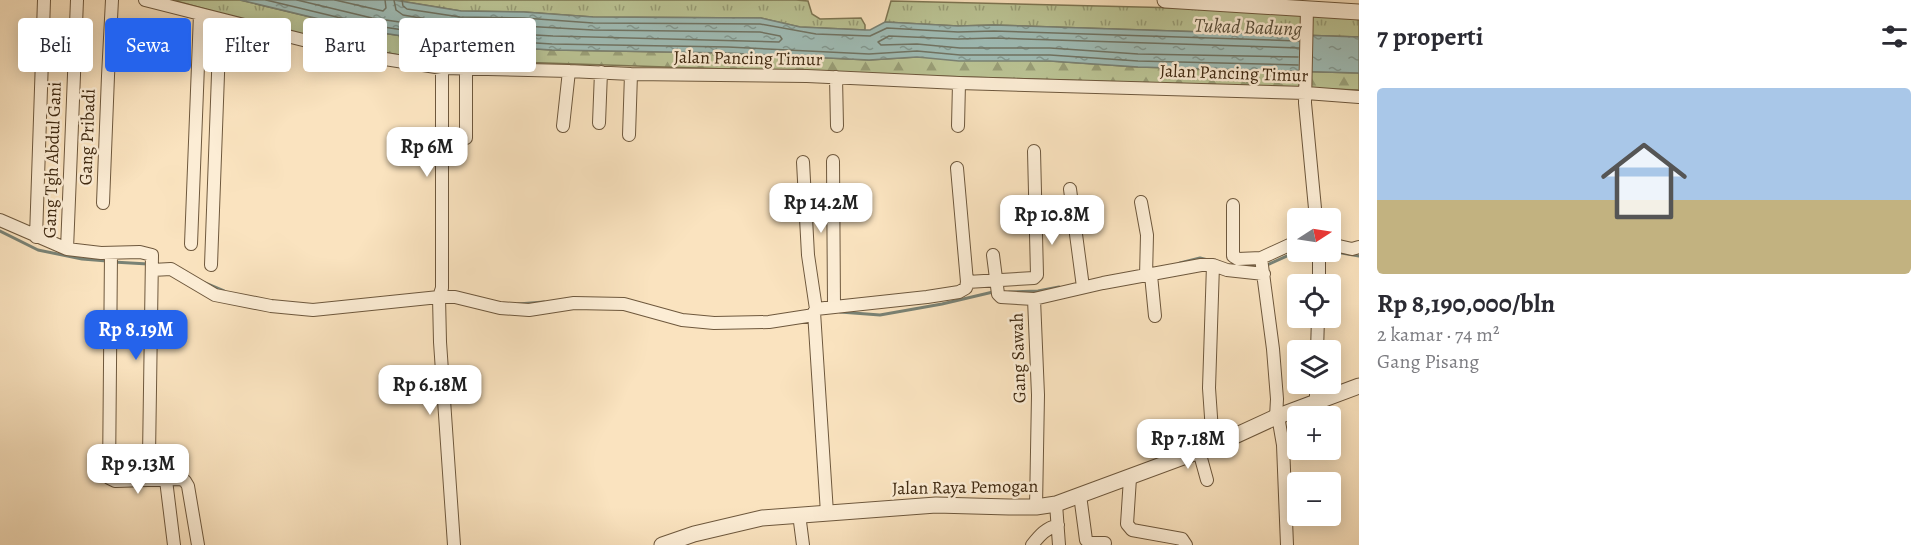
<!DOCTYPE html>
<html lang="id">
<head>
<meta charset="utf-8">
<style>
	:root { --surface:#fff; --page:#f7f7f7; --text:#2b2b33; --muted:#7c7c81; --line:#e1e1e2; --accent:#2563eb }
	body { margin:0; font-family:Alegreya,serif; background:var(--page); color:var(--text); height:100vh; display:flex; flex-direction:column; font-size:22px; white-space:nowrap }
	* { box-sizing:border-box; margin:0 }
	p { font-size:20px; color:var(--muted) }
	.icon { flex:none; width:33px; height:33px; fill:none; stroke:currentColor; stroke-width:2; stroke-linecap:round; stroke-linejoin:round }
	.map { position:relative; flex:1; overflow:hidden }
	.side { display:flex; flex-direction:column; background:var(--surface); width:570px }
	.side>* { flex:none }
	.hud { position:absolute; left:18px; top:18px; width:570px; height:54px; display:flex; gap:12px }
	.needle { width:39px; rotate:78deg }
	.tools { position:absolute; left:1287px; top:208px; display:grid; gap:12px }
	.tools a { display:grid; place-items:center; width:54px; height:54px; border-radius:6px; background:var(--surface); box-shadow:0 3px 15px #0003; font-size:30px }
	.price { position:absolute; translate:-50% -51px; padding:0 14px; border-radius:12px; background:#fff; color:#222; font-size:20px; line-height:39px; filter:drop-shadow(0 2px 3px #0008) }
	.price::after { content:''; position:absolute; left:50%; top:36px; width:18px; height:14px; margin-left:-9px; background:inherit; clip-path:polygon(0 0,100% 0,50% 100%) }
	.price.on { background:var(--accent); color:#fff }
	ul { padding:0; list-style:none }
	li { display:grid; align-content:center; gap:12px; height:318px; padding:0 18px }
	li+li { border-top:2px solid var(--line) }
	li span { display:grid; place-items:center; height:186px; border-radius:6px; color:#555 }
	li>.icon { margin-inline-start:auto }
	span .icon { width:108px; height:108px; fill:#fffc; stroke-width:1 }
	li b { font-size:26px }
	h2 { display:flex; justify-content:space-between; align-items:center; height:72px; padding:0 18px; font-size:26px }
	.tag { padding:0 21px; border-radius:6px; background:var(--surface); box-shadow:0 3px 15px #0003; font-size:21px; line-height:54px }
	.tag.on { background:var(--accent); color:#fff }
	main { display:flex; flex:1; min-height:0 }
	.map>svg:first-child { display:block }
	.grass { fill:url(#grass-tufts); stroke:#7e7754; stroke-width:1.5 }
	.forest { fill:url(#forest-firs); stroke:#7e7754; stroke-width:1.5 }
	.water { fill:url(#water-ripples); stroke:#798275; stroke-width:1.5 }
	.lines { fill:none; stroke-linecap:round; stroke-linejoin:round }
	.shore { stroke:#707464; stroke-width:1.5 }
	.stream { stroke:#798275; stroke-width:3 }
	.minor-casing { stroke:#6e583d; stroke-width:14 }
	.tertiary-casing { stroke:#6e583d; stroke-width:17 }
	.minor { stroke:#fcedd5; stroke-width:12 }
	.tertiary { stroke:#fcedd5; stroke-width:15 }
	.labels { text-anchor:middle; dominant-baseline:central; stroke-width:5; stroke-linejoin:round; paint-order:stroke }
	.street-label { font-size:18px; fill:#402a12; stroke:#fcedd5 }
	.water-label { font-size:20px; font-style:italic; fill:#584f3b; stroke:#fcedd5 }
</style>
</head>
<body>
<main>
<div class="map">
<svg width="1359" height="545" viewBox="0 0 1359 545">
	<defs>
		<pattern id="grass-tufts" width="24" height="20" patternUnits="userSpaceOnUse" patternTransform="scale(1.5)"><rect width="24" height="20" fill="#bbc495"/><path d="M3 7l-1-3M5 7V3M7 7l1-3M15 17l-1-3M17 17v-4M19 17l1-3" fill="none" stroke="#999f78"/></pattern>
		<pattern id="forest-firs" width="22" height="20" patternUnits="userSpaceOnUse" patternTransform="scale(1.5)"><rect width="22" height="20" fill="#bbc495"/><path d="M5 1l3.5 6h-7zM16 11l3.5 6h-7z" fill="#999f78"/></pattern>
		<pattern id="water-ripples" width="26" height="14" patternUnits="userSpaceOnUse" patternTransform="scale(1.5)"><rect width="26" height="14" fill="#9fbdb7"/><path d="M2 4q2-2 4 0t4 0M15 11q2-2 4 0t4 0" fill="none" stroke="#839a93"/></pattern>
	</defs>
	<rect width="100%" height="100%" fill="#fae3bf"/>
	<filter id="stains"><feTurbulence type="fractalNoise" baseFrequency=".00333" numOctaves="4"/><feColorMatrix values="0 0 0 0 .2 0 0 0 0 .09 0 0 0 0 .02 0 0 0 .5 -.17"/></filter>
	<radialGradient id="worn" r=".72"><stop offset=".6" stop-color="#630" stop-opacity="0"/><stop offset="1" stop-color="#630" stop-opacity=".3"/></radialGradient>
	<path class="grass" d="M 173,0 L 240,0 L 369,31 L 456,44 L 457,60 L 422,60 L 280,30 Z
		M 394,0 L 796,0 L 808,1 L 812,14 L 820,19 L 861,18 L 865,25 L 865,30 L 800,27 L 761,18 L 593,17 L 524,12 L 461,11 Z
		M 891,1 L 1221,9 L 1359,17 L 1359,37 L 993,25 L 958,26 L 885,22 Z"/>
	<path class="forest" d="M 456,44 L 552,50 L 728,53 L 869,60 L 917,57 L 1050,61 L 1138,67 L 1359,73 L 1359,90 L 457,60 Z"/>
	<path class="water" d="M 240,0 L 394,0 L 461,11 L 524,12 L 593,17 L 761,18 L 800,27 L 865,30 L 870,30 L 885,22 L 958,26 L 993,25 L 1359,37 L 1359,73 L 1138,67 L 1050,61 L 959,61 L 917,57 L 869,60 L 728,53 L 552,50 L 456,44 L 369,31 Z"/>
	<g class="lines">
		<path class="shore" d="M 266,0 L 370,25 L 457,38 L 552,44 L 728,47 L 869,54 L 917,51 L 960,55 L 1050,55 L 1138,61 L 1298,65
			M 297,0 L 372,18 L 455,30 L 458,29 L 456,24 L 403,15 L 396,10 L 394,0
			M 335,0 L 383,11 L 386,8 L 385,0
			M 402,0 L 403,6 L 407,9 L 460,17 L 524,18 L 593,23 L 760,24 L 816,34 L 870,36 L 887,28 L 958,32 L 994,31 L 1299,41
			M 461,25 L 523,26 L 593,30 L 760,32 L 780,36 L 782,39 L 779,42 L 553,36 L 463,31 L 460,29 Z
			M 1298,57 L 1138,54 L 1050,48 L 960,48 L 917,44 L 881,45 L 878,42 L 889,36 L 958,39 L 994,38 L 1299,48"/>
		<path class="stream" d="M 0,231 L 38,250 L 82,259 L 107,261
			M 1330,251 L 1359,256
			M 113,262 L 148,264
			M 1180,263 L 1200,258 L 1208,260
			M 1267,265 L 1298,251
			M 205,283 L 224,291
			M 1009,292 L 1038,291 L 1059,287
			M 518,304 L 544,302
			M 840,312 L 880,315 L 942,304 L 993,292"/>
		<g class="minor-casing">
			<path id="minor" d="M 145,0 L 311,42 L 385,59 L 442,68 L 569,71 L 631,74 L 807,76 L 959,83 L 1306,93 L 1359,97
				M 1307,8 L 1305,103 L 1316,219
				M 442,68 L 442,288 L 439,297 L 440,342 L 454,545
				M 466,69 L 466,138
				M 836,77 L 837,126
				M 599,123 L 601,72
				M 563,126 L 569,71
				M 958,126 L 959,83
				M 629,135 L 631,74
				M 833,161 L 834,306
				M 803,162 L 808,255 L 816,309 L 814,312 L 827,513
				M 1070,189 L 1083,287
				M 1141,202 L 1147,235 L 1146,276
				M 103,203 L 108,76 L 112,0
				M 1233,205 L 1233,256 L 1238,259 L 1261,258 L 1273,349 L 1277,399 L 1276,417
				M 0,220 L 67,249 L 101,253 L 140,252 L 152,255 L 149,456
				M 36,237 L 44,0
				M 191,244 L 200,14
				M 1330,244 L 1352,249 L 1359,247
				M 67,249 L 77,0
				M 111,253 L 109,478 L 115,481 L 180,479 L 185,481 L 188,486 L 198,545
				M 993,255 L 998,294 L 1001,297 L 1034,299 L 1103,283 L 1201,265 L 1213,265 L 1227,270 L 1264,274
				M 1261,258 L 1298,241
				M 211,265 L 220,20
				M 1213,265 L 1209,388 L 1213,446
				M 152,270 L 171,269 L 215,295 L 271,306 L 313,310 L 439,297 L 455,297 L 500,308 L 529,310 L 574,303 L 624,304 L 682,320 L 714,323 L 769,322 L 814,315
				M 1151,275 L 1155,316
				M 967,282 L 1034,278 L 1037,275 L 1034,151
				M 1319,285 L 1319,252
				M 1034,299 L 1038,395 L 1036,507
				M 816,309 L 927,297 L 959,292 L 966,288 L 967,282 L 957,168
				M 1317,351 L 1318,318
				M 1316,403 L 1316,384
				M 1278,416 L 1283,445 L 1287,545
				M 1199,451 L 1207,480
				M 1130,478 L 1127,524 L 1132,530 L 1182,539 L 1186,545
				M 166,480 L 174,545
				M 1080,495 L 1086,540 L 1090,543 L 1105,543
				M 1056,504 L 1059,545
				M 799,514 L 803,545
				M 1032,545 C 1040,535 1046,528 1058,525"/>
		</g>
		<g class="tertiary-casing">
			<path id="tertiary" d="M 1165,0 L 1359,12
				M 662,545 L 694,534 L 762,518 L 936,505 L 1009,507 L 1036,507 L 1056,504 L 1213,446 L 1276,417 L 1359,386"/>
		</g>
		<use href="#minor" class="minor"/>
		<use href="#tertiary" class="tertiary"/>
	</g>
	<g class="labels">
		<g class="street-label">
			<text transform="translate(748 58) rotate(1)">Jalan Pancing Timur</text>
			<text transform="translate(1234 73) rotate(2)">Jalan Pancing Timur</text>
			<text transform="translate(87 137) rotate(-88)">Gang Pribadi</text>
			<text transform="translate(52 160) rotate(-88)">Gang Tgh Abdul Gani</text>
			<text transform="translate(1018 358) rotate(-92)">Gang Sawah</text>
			<text transform="translate(965 487) rotate(-1)">Jalan Raya Pemogan</text>
		</g>
		<g class="water-label">
			<text transform="translate(1248 27) rotate(2)">Tukad Badung</text>
		</g>
	</g>
	<rect width="100%" height="100%" filter="url(#stains)"/>
	<rect width="100%" height="100%" fill="url(#worn)"/>
</svg>
<div class="tools">
<a><svg class="needle" viewBox="-14 -14 28 28"><path d="M0-13l5 13h-10z" fill="#e53935"/><path d="M0 13l5-13h-10z" fill="#7c7c81"/></svg></a>
<a><svg class="icon" aria-label="locate" viewBox="0 0 24 24"><circle cx="12" cy="12" r="6"/><path d="M12 2v4M12 18v4M2 12h4M18 12h4"/></svg></a>
<a><svg class="icon" aria-label="layers" viewBox="0 0 24 24"><path d="M12 4l9 5-9 5-9-5zM3 14l9 5 9-5"/></svg></a>
<a>+</a>
<a>−</a>
</div>
<b class="price" style="left:427px;top:178px">Rp 6M</b>
<b class="price" style="left:821px;top:234px">Rp 14.2M</b>
<b class="price" style="left:1052px;top:246px">Rp 10.8M</b>
<b class="price on" style="left:136px;top:361px">Rp 8.19M</b>
<b class="price" style="left:430px;top:416px">Rp 6.18M</b>
<b class="price" style="left:1188px;top:470px">Rp 7.18M</b>
<b class="price" style="left:138px;top:495px">Rp 9.13M</b>
<div class="hud">
<a class="tag">Beli</a>
<a class="tag on">Sewa</a>
<a class="tag">Filter</a>
<a class="tag">Baru</a>
<a class="tag">Apartemen</a>
</div>
</div>
<section class="side">
<h2>7 properti<svg class="icon" aria-label="filters" viewBox="0 0 24 24"><path d="M4 7h16M4 17h16"/><circle cx="9" cy="7" r="2"/><circle cx="15" cy="17" r="2"/></svg></h2>
<ul>
<li><span style="background:linear-gradient(#a9c7e8 60%,#c2b280 0)"><svg class="icon" aria-label="home" viewBox="0 0 24 24"><path d="M3 11l9-7 9 7M6 9v11h12V9"/></svg></span><div><b>Rp 8,190,000/bln</b><p>2 kamar · 74 m²</p><p>Gang Pisang</p></div></li>
</ul>
</section>
</main>
</body>
</html>
